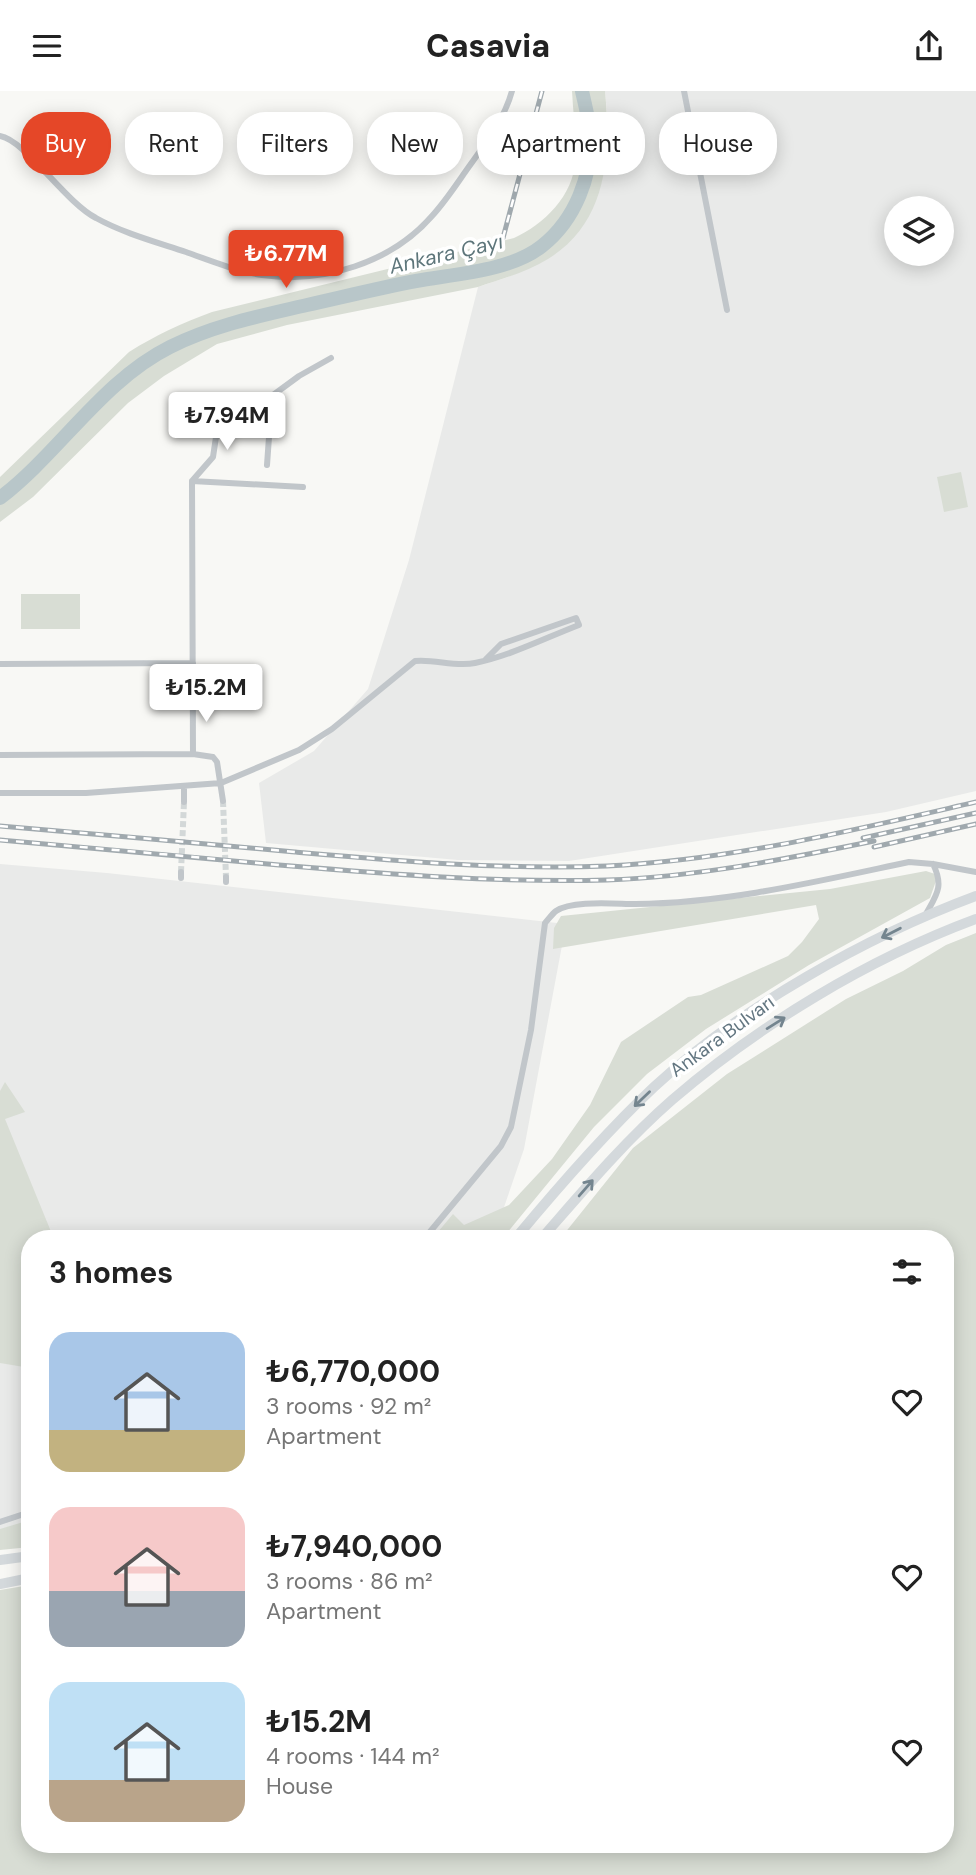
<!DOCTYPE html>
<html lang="en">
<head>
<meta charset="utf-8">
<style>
	:root { --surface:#fff; --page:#f2f2f2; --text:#222; --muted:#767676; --accent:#e54728 }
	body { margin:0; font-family:"DM Sans",sans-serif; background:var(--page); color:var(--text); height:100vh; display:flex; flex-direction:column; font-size:26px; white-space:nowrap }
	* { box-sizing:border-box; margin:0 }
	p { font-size:23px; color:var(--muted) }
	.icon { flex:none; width:38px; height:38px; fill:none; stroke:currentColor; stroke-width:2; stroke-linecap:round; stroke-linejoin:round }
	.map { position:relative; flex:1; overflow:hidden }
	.details { position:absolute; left:21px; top:1139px; width:933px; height:623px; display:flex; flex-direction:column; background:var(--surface); border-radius:28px; box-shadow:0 4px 18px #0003 }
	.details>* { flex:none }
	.top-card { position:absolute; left:21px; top:21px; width:934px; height:63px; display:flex; gap:14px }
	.fabs { position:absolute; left:884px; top:105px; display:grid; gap:14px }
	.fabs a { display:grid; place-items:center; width:70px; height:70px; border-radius:50%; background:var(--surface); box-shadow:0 4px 18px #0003; font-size:35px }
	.price { position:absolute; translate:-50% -60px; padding:0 16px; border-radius:7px; background:#fff; color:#222; font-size:23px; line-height:46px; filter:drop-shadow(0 2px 4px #0008) }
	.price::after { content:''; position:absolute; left:50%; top:42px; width:21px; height:16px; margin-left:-10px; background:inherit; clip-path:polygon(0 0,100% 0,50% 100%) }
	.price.selected { background:var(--accent); color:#fff }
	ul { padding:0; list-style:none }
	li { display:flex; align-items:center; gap:21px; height:175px; padding:0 28px }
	li span { display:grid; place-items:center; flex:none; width:196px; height:140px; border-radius:21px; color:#555 }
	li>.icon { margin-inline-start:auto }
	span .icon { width:84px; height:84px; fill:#fffc; stroke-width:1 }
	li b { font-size:30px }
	h2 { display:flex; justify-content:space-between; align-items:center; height:84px; padding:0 28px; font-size:30px }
	.tag { padding:0 24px; border-radius:28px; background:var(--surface); box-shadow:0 4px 18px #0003; font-size:24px; line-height:63px }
	.tag.selected { background:var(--accent); color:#fff }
	header { display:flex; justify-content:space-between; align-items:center; height:91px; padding:0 28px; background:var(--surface); font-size:32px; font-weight:800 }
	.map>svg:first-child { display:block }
	.built { fill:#e9eae9; fill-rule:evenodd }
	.green { fill:#d8ddd4 }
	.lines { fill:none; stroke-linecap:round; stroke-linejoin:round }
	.river { stroke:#b8c6c9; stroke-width:14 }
	.street-tunnel { stroke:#d3d8d8; stroke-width:6; stroke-dasharray:6 3; stroke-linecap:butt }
	.street { stroke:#c1c6ca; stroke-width:6 }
	.primary { stroke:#d4d9dc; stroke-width:10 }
	.rail-casing { stroke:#a0a9ae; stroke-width:5 }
	.rail { stroke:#fff; stroke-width:2.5; stroke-dasharray:8; stroke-linecap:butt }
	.oneway { stroke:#74858f }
	.labels { text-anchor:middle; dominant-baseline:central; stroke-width:7; stroke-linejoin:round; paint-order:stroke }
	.street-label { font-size:19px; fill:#637681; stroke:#fff }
	.water-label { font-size:21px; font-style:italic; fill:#5e767b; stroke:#fff }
</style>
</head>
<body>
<header><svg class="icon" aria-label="menu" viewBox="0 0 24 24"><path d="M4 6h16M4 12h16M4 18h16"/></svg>Casavia<svg class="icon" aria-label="share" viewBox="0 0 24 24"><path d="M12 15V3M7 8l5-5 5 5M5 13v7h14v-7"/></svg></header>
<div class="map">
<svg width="976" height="1784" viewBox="0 0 976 1784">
	<rect width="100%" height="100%" fill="#f8f8f5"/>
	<path class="built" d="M 605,0 L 976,0 L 976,700 L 886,721 L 569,770 L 458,769 L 266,752 L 259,692 L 314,660 L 368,598 L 409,469 L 478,196 L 508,186 L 547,168 L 608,33 ZM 896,117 L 942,117 L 942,163 L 896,163 Z
		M 0,773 L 107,782 L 566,833 L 524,1058 L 502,1122 L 478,1148 L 30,1148 L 30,1446 L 0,1453 Z"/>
	<path class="green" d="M 572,0 L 605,0 C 611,63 608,131 548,168 C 527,181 501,188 478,196 L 287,234 L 217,253 L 164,285 L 128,312 L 33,406 L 0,431 L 0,386 L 129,261 C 156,244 182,232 212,221 L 514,147 C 543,134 574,104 575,70 C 577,47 573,23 572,0 Z
		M 961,381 L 968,416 L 944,421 L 937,386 Z
		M 21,503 L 80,503 L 80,538 L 21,538 Z
		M 926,780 L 935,783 L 936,790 L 930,807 L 809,874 L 706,938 L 647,983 L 594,1036 L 502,1148 L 432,1148 L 453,1123 L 464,1134 L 509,1114 L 552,1068 L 590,1014 L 621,951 L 688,906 L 701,904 L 788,865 L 802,851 L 819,828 L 816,814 L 553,858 L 554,837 L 561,825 L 830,798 Z
		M 976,842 L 976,1784 L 0,1784 L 0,1499 L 30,1494 L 30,1754 L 945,1754 L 945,1148 L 560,1148 L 633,1057 L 727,983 L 846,908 L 903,880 L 946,854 Z
		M 5,991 L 25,1021 L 5,1028 L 54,1148 L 30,1148 L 30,1277 L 0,1272 L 0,1000 Z
		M 30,1429 L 30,1456 L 0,1459 L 0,1438 Z"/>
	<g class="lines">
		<path class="river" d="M 0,407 C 60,361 102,290 170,256 C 214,234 260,225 307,214 C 343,206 379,197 416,190 C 455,183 511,180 542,155 C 575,129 593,84 590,42 C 589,28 585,14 582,0"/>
		<path class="street-tunnel" d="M 223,710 L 226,786
			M 181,781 L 184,711"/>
		<path class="street" d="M 684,0 L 727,219
			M 0,45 C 25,49 65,111 96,127 C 123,142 156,151 186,161 C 211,170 236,180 262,184 C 323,193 391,172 432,125 C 443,113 452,100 461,87 C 480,59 503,33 512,0
			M 251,321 L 269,346 L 267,374
			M 192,390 L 303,396
			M 0,573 L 193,572
			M 193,663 L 213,666 L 217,671 L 223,710
			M 0,664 L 193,663 L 192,390 L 213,366 L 216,346 L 299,285 L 331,267
			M 0,702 L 86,702 L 221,692 L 299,659 L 332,638 L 415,570 C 435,568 455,576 475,572 C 510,565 545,547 579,534 L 576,527 L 501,553 L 486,568
			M 184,711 L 184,696
			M 226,786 L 226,791
			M 181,787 L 181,781
			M 926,823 C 937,803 944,795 933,773
			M 424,1148 L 501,1055 L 511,1036 L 531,939 L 545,832 C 548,829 552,823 556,820 C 572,809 615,813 635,813 C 728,812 819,790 909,771 L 933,773 L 976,781
			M 0,1431 L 30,1421"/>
		<path class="primary" d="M 515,1148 C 559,1095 604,1043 654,996 C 739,917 868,845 976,805
			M 541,1148 C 583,1100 624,1051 672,1009 C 759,934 868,868 976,828
			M 0,1469 L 30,1465
			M 0,1493 L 30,1487"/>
		<g class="rail-casing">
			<path id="rail" d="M 503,147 L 542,0
				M 0,735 C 98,743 197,752 295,761 C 399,770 502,779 607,775 C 732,769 854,739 976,711
				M 863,747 L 976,722
				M 0,749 C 93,757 186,765 279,774 C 388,783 497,792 607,789 C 696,786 786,768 874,750
				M 874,756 L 976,733"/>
		</g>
		<use href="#rail" class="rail"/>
	</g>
	<defs><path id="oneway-shaft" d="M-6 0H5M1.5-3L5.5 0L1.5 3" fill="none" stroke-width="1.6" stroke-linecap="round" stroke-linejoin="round" transform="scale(1.75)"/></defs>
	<g class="oneway">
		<use href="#oneway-shaft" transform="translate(891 842) rotate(153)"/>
		<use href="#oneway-shaft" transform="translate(776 932) rotate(-32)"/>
		<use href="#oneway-shaft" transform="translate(642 1008) rotate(136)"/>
		<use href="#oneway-shaft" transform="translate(586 1097) rotate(-49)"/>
	</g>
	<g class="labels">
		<g class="street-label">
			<text transform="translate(722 945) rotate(-36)">Ankara Bulvarı</text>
		</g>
		<g class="water-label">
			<text transform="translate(446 163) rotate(-13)">Ankara Çayı</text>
		</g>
	</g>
</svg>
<div class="fabs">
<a><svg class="icon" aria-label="layers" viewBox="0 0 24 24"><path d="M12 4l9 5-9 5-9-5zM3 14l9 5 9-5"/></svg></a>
</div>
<b class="price selected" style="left:286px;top:199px">₺6.77M</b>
<b class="price" style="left:227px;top:361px">₺7.94M</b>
<b class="price" style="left:206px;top:633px">₺15.2M</b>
<div class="top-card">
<a class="tag selected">Buy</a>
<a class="tag">Rent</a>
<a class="tag">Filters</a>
<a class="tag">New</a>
<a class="tag">Apartment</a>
<a class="tag">House</a>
</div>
<section class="details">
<h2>3 homes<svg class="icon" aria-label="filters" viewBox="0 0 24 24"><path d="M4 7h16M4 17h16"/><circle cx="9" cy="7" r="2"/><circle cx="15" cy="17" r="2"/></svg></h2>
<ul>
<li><span style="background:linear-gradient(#a9c7e8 70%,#c2b280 0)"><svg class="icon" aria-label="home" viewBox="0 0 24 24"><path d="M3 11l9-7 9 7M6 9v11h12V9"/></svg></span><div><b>₺6,770,000</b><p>3 rooms · 92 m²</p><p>Apartment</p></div><svg class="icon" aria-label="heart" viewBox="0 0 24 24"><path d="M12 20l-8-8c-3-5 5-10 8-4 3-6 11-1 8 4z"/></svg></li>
<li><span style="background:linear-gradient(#f6c9c9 60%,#9aa5b1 0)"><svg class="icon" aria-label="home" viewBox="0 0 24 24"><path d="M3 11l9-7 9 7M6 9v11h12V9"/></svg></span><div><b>₺7,940,000</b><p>3 rooms · 86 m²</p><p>Apartment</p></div><svg class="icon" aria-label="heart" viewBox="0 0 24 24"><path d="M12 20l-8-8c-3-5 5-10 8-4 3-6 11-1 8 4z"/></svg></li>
<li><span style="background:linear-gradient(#bfe0f5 70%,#b9a48a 0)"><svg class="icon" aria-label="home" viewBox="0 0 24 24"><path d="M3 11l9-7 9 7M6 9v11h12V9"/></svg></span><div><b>₺15.2M</b><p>4 rooms · 144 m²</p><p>House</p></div><svg class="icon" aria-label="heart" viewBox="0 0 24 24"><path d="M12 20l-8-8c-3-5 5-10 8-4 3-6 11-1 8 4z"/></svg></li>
</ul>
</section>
</div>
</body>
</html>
